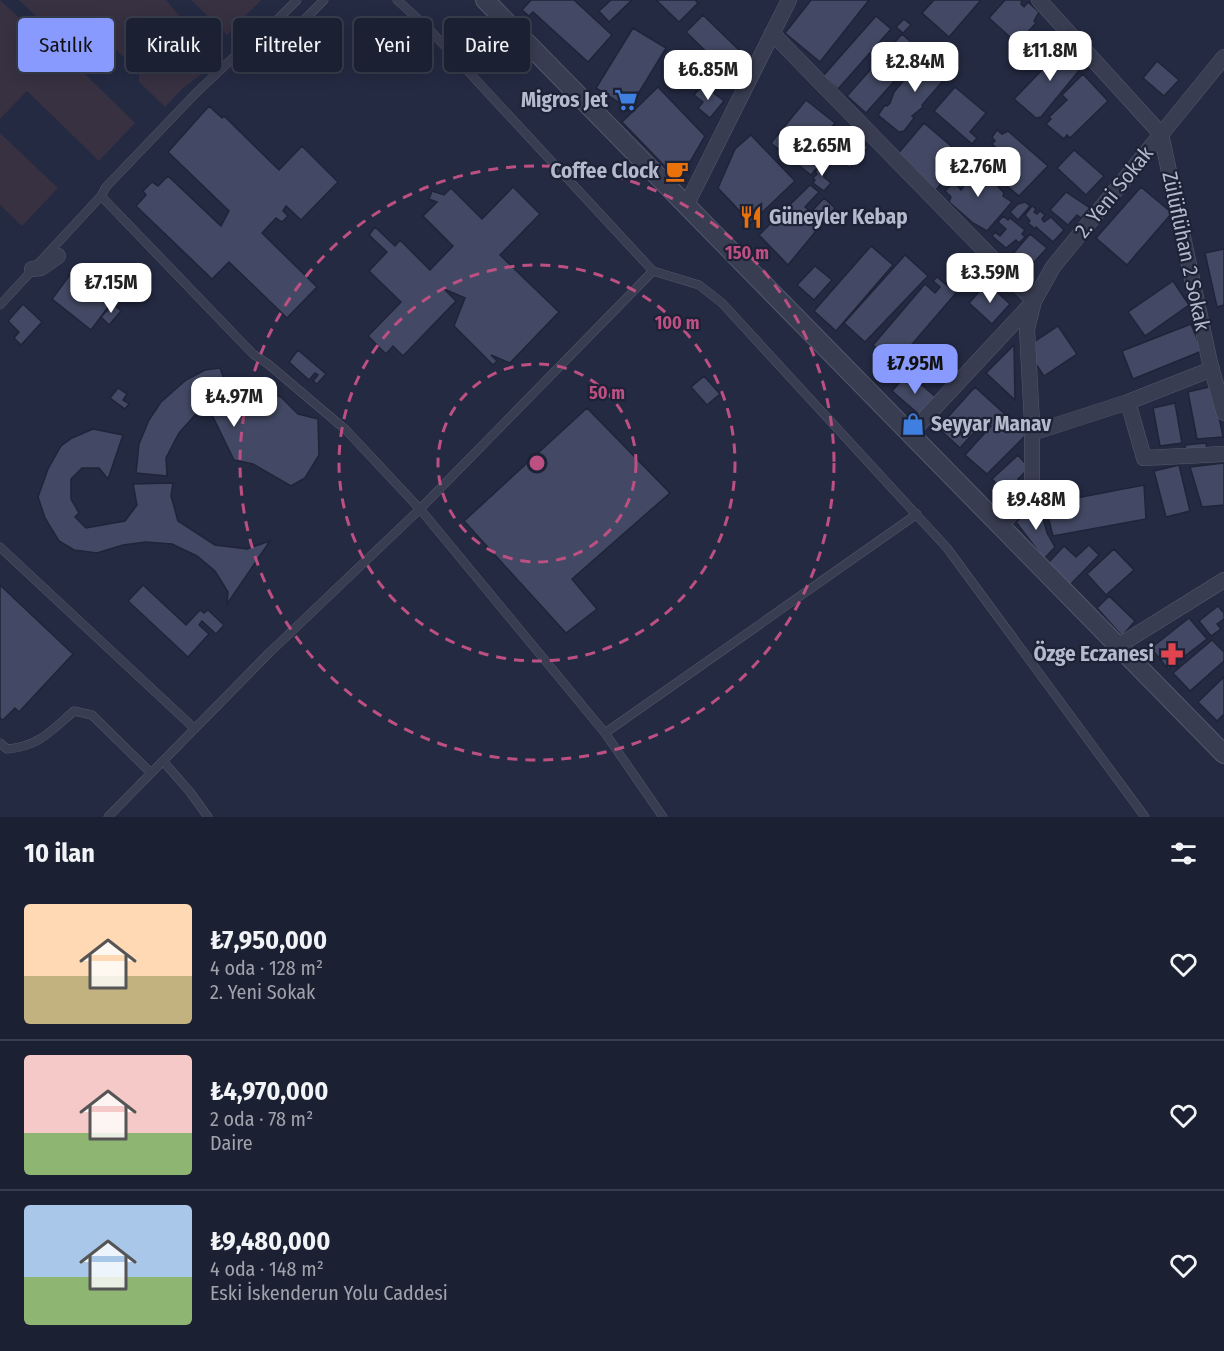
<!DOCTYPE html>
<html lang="tr">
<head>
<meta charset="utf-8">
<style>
	:root { --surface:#1b2032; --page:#24283a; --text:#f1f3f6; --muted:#a0a3ac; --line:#393e4d; --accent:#889afd }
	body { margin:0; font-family:"Fira Sans Condensed",sans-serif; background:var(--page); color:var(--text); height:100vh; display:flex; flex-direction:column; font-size:22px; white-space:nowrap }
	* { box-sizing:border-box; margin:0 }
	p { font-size:20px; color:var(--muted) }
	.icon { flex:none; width:33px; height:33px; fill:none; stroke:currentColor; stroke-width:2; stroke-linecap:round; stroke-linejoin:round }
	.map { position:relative; height:817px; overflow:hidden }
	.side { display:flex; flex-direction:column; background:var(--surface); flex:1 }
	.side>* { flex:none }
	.guide { position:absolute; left:18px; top:18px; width:600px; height:54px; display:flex; gap:12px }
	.price { position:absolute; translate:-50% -51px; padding:0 14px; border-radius:12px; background:#fff; color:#222; font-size:20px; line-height:39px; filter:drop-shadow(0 2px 3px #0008) }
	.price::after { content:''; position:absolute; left:50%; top:36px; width:18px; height:14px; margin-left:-9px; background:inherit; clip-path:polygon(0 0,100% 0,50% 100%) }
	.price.active { background:var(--accent); color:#111 }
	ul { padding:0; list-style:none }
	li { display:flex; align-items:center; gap:18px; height:150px; padding:0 24px }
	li+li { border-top:2px solid var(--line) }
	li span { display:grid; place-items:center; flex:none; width:168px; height:120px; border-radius:6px; color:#555 }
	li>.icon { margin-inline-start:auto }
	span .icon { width:72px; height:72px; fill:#fffc; stroke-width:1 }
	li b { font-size:26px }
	h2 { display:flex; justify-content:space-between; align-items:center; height:72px; padding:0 24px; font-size:26px }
	.tag { padding:0 21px; border-radius:6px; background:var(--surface); box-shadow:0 3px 15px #0003,0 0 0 2px var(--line); font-size:21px; line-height:54px }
	.tag.active { background:var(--accent); color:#111 }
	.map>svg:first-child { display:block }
	.medical { fill:#373142 }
	.building { fill:#434964; stroke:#1f2439; stroke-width:1.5 }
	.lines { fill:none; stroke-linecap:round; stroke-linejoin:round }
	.service-casing { stroke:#53586c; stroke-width:9 }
	.minor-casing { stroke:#53586c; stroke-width:16 }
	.tertiary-casing { stroke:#53586c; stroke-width:20 }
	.service { stroke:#393d51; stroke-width:8 }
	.minor { stroke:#393d51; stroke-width:15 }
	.tertiary { stroke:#393d51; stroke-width:18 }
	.ring { fill:none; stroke:#bd5083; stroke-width:3; stroke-dasharray:10 8 }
	.labels { text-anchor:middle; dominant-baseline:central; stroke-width:4.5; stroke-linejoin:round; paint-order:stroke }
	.poi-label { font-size:21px; font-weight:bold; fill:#b5b9cc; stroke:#1d2237; text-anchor:end }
	.street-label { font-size:21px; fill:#b5b9cc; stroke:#1d2237 }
	.centre { fill:#bd5083; stroke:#1d2237; stroke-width:3 }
	.ring-label { font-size:18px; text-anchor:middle; font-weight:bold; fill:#bd5083; stroke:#1d2237; stroke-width:4.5; stroke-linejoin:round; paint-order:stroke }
</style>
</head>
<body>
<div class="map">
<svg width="1224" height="817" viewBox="0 0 1224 817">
	<rect width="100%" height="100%" fill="#242a42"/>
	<path class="medical" d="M 0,0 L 44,41 L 52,32 L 19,0 L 166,0 L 218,62 L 182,89 L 165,107 L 139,82 L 139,72 L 100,34 L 73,62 L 135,123 L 99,161 L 27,91 L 0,119 Z
		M 191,0 L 261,0 L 227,35 Z
		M 0,133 L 58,188 L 22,226 L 0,205 Z"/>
	<path class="building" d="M 531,0 L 574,0 L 612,35 L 588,62 L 533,12 L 529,16 L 522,10 Z
		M 611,0 L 632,0 L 609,22 L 599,11 Z
		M 656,0 L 695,0 L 698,3 L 679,22 Z
		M 811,0 L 869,0 L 820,62 L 785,33 Z
		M 934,0 L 981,0 L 949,37 L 922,13 Z
		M 1005,0 L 1022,0 L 1021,4 L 1024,7 L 1028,2 L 1039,12 L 1034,21 L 1036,23 L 1013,48 L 1009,44 L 1011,38 L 989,18 Z
		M 703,15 L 739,50 L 722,67 L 686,32 Z
		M 876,16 L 891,29 L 838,89 L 823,76 Z
		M 904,19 L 911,25 L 903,33 L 896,27 Z
		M 633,28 L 666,48 L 629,109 L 596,88 Z
		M 902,34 L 921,51 L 866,113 L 847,96 Z
		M 1067,44 L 1086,62 L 1041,117 L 1036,118 L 1014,99 Z
		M 931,52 L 951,69 L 948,73 L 949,74 L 922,105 L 923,107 L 912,116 L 914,118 L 904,131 L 899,132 L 878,115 L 885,105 L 887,106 L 890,103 L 894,92 L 910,73 L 912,74 Z
		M 1157,61 L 1179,80 L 1164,96 L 1143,78 Z
		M 1083,74 L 1108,101 L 1070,138 L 1067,135 L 1064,139 L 1046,124 L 1051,119 L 1049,117 L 1067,100 L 1062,95 Z
		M 703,85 L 724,101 L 710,118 L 698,108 L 703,102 L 694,95 Z
		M 658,87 L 705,136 L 679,181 L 622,122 Z
		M 955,87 L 986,113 L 970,132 L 977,138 L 972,144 L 934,111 Z
		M 806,100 L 835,123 L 831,128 L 842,137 L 811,175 L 771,143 Z
		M 209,106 L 222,118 L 224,116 L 279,170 L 302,146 L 338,182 L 301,220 L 286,206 L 283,211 L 288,216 L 282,222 L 276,218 L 262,233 L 317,287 L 287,318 L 229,262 L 212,279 L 136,206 L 146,195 L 143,191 L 152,182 L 158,186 L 168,176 L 221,226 L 229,211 L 168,152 Z
		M 924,123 L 964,157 L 936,190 L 896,156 Z
		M 997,130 L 1002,134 L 1008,131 L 1048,166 L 1019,196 L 984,167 L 987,163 L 980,157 L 988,148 L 996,155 L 1000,151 L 992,144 L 995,141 L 992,137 Z
		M 848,132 L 868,147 L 850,168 L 832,154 L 835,150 L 833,149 Z
		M 751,135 L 795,181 L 751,223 L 718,188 L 735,149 Z
		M 1074,150 L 1104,176 L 1086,195 L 1057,168 Z
		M 825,160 L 830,165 L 823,169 L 824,177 L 831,183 L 824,191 L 813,183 L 815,180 L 813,178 L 817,174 L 815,172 Z
		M 971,165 L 989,177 L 1004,193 L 1003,196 L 1012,202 L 987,231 L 973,223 L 949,202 L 951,197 L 945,191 L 954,182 L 961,190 L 964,186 L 958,179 L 963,173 L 970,178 L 964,172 Z
		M 810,185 L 819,192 L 805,207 L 811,212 L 824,198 L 835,208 L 788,265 L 759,235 Z
		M 513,187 L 540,214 L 500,255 L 559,312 L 510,363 L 491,355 L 497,361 L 493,365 L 454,326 L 465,298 L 444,289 L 456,301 L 403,356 L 393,346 L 386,354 L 368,336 L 401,302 L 369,271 L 387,252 L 369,235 L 375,227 L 395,246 L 400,240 L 430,270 L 453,246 L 423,216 L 437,202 L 429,199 L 432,191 L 444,195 L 451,188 L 482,219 Z
		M 1141,187 L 1172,213 L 1127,265 L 1096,238 Z
		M 1066,192 L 1090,208 L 1081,218 L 1077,215 L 1068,225 L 1050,210 Z
		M 1025,202 L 1030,206 L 1018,220 L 1010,212 L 1018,204 Z
		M 1032,206 L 1036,209 L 1034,212 L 1037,214 L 1040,211 L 1045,215 L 1042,219 L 1044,222 L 1051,217 L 1064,230 L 1053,242 L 1036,227 L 1035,229 L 1028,223 L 1030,221 L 1025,215 Z
		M 1003,216 L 1008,220 L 1010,218 L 1025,230 L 1022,234 L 1025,237 L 1019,243 L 1016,240 L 1006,248 L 992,236 L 995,232 L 1000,236 L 1006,229 L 998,222 Z
		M 1030,234 L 1047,248 L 1027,270 L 1011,256 Z
		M 871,246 L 893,265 L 836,331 L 814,311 Z
		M 1224,249 L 1224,305 L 1217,307 L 1205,253 Z
		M 905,255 L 928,276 L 865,342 L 844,323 Z
		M 815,266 L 832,280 L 814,300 L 797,285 Z
		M 72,272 L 79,277 L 76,280 L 109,306 L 91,330 L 52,299 Z
		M 937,277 L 956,293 L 895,364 L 873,345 L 925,284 L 935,293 L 940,287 L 933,281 Z
		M 1173,281 L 1189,305 L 1145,336 L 1128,312 Z
		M 987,283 L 1010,304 L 992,324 L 969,303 Z
		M 23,304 L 42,322 L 21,345 L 14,338 L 19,332 L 8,321 Z
		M 113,304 L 121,311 L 109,325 L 101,317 Z
		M 1191,324 L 1202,351 L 1133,379 L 1122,351 Z
		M 1058,326 L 1077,354 L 1044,376 L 1025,348 Z
		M 1014,345 L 1015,400 L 986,373 Z
		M 298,350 L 326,374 L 317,384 L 313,381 L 318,375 L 315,373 L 309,380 L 289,362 Z
		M 220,368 L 224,379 L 222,387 L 248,386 L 281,397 L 298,414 L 318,419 L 319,455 L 305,478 L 291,486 L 253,464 L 234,460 L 211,413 L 195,415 L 179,433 L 166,458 L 167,476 L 136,473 L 139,444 L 149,420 L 161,402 L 186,380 L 205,370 Z
		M 908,373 L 938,399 L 922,417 L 892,391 Z
		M 704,376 L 720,394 L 707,405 L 691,387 Z
		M 1213,386 L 1223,437 L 1197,439 L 1188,392 Z
		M 975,387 L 1027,434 L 987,474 L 965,455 L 991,426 L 985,420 L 960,448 L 938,428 Z
		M 118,388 L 127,394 L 123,400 L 129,404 L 125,409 L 110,398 Z
		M 1175,403 L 1182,443 L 1160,446 L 1153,408 Z
		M 587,408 L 670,493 L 572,579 L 597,609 L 566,633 L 464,521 Z
		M 93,429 L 123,435 L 108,479 L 99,468 L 82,468 L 71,479 L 71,499 L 79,513 L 75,517 L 86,528 L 125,521 L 137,505 L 133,484 L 173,483 L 171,496 L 178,521 L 215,545 L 247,549 L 270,541 L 227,604 L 228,592 L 215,571 L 197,556 L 172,544 L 146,542 L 123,545 L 97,553 L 74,550 L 59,541 L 45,518 L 38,497 L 48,469 L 61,446 L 72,438 Z
		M 1206,443 L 1207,451 L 1186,453 L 1185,445 Z
		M 1018,455 L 1029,468 L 1018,479 L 1024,486 L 1010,498 L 992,479 Z
		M 1224,463 L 1224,505 L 1202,507 L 1190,467 Z
		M 1179,465 L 1190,511 L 1166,517 L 1154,471 Z
		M 1144,485 L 1146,519 L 1053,536 L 1045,504 Z
		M 1040,507 L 1047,533 L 1055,547 L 1044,559 L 1016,522 L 1031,508 Z
		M 1089,545 L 1099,555 L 1070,585 L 1048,563 L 1064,546 L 1076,557 Z
		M 1114,549 L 1134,570 L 1106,595 L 1087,574 Z
		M 0,585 L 73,654 L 19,712 L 15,708 L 3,720 L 0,718 Z
		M 143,585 L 186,625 L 200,610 L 204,613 L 208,610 L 224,625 L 216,634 L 202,621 L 199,625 L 209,634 L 188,657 L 128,601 Z
		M 1109,596 L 1135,621 L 1122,636 L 1097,608 Z
		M 1218,606 L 1224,613 L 1224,619 L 1217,624 L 1221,629 L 1211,636 L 1199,621 Z
		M 1189,618 L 1207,639 L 1168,669 L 1151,648 Z
		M 1212,640 L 1224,652 L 1224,661 L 1190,691 L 1173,673 Z
		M 1224,677 L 1224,714 L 1217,721 L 1198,702 Z"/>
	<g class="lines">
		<g class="service-casing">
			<path id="service" d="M 397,0 L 429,29 L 653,271
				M 262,35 L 277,47 L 324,0
				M 101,196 L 253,354 L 268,364 L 346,430 L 420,509 L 605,733 L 663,817
				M 0,305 L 101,196 L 106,187 L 196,93 L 255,37 L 262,35 L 297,0
				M 0,547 L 195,729
				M 605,733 L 917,514
				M 0,743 L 7,749 C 38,747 51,731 74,711 L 92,715 L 151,773
				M 163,761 L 190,792 L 208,817
				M 108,817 L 269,653 L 420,509 L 653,271 L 699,285 L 722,303 L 947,548 L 1145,817"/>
		</g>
		<g class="minor-casing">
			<path id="minor" d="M 1039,0 L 1161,134 L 1210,363 L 1224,413
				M 772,33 L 1034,301 L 1027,329 L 1032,423 L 1032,485 L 1028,496 L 1000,526
				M 686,206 L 789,0
				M 32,269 L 41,268 L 58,256
				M 1128,402 L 1144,458 L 1224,454
				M 1032,433 L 1128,402 L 1212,369
				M 910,434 L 1034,301 L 1053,267 L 1224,57
				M 1118,646 L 1224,580"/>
		</g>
		<g class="tertiary-casing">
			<path id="tertiary" d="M 485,0 L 1224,754"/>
		</g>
		<use href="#service" class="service"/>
		<use href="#minor" class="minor"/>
		<use href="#tertiary" class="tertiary"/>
	</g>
	<g class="ring">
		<circle cx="537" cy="463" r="99"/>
		<circle cx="537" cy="463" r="198"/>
		<circle cx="537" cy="463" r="297"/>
	</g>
	<defs>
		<g id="supermarket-bare" transform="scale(1.8)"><path d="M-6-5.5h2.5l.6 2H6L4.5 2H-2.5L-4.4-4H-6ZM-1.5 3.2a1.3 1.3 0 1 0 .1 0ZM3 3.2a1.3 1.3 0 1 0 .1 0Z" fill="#3f7fe0" stroke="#1d2237" stroke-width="2.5" paint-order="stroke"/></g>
		<g id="cafe-bare" transform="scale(1.8)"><path d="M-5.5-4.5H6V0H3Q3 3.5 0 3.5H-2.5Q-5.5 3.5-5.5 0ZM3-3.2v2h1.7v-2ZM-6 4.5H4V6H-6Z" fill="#e8710a" stroke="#1d2237" stroke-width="2.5" paint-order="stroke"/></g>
		<g id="restaurant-bare" transform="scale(1.8)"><path d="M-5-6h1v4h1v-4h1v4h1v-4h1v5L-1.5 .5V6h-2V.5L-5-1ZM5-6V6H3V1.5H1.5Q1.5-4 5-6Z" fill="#e8710a" stroke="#1d2237" stroke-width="2.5" paint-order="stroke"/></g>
		<g id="shop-bare" transform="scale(1.8)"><path d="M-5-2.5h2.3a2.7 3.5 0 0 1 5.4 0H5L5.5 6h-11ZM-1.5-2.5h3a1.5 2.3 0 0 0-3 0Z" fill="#3f7fe0" stroke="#1d2237" stroke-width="2.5" paint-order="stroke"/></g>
		<g id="pharmacy-bare" transform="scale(1.8)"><path d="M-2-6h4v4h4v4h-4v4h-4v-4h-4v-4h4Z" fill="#e0444e" stroke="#1d2237" stroke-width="2.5" paint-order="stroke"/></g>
	</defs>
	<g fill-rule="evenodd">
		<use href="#supermarket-bare" x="626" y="100"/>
		<use href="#cafe-bare" x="677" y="171"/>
		<use href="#restaurant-bare" x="751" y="217"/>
		<use href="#shop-bare" x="913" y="424"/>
		<use href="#pharmacy-bare" x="1172" y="654"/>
	</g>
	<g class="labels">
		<g class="poi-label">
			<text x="608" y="100">Migros Jet</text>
			<text x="659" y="171">Coffee Clock</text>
			<text x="769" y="217" text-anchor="start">Güneyler Kebap</text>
			<text x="931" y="424" text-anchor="start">Seyyar Manav</text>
			<text x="1154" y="654">Özge Eczanesi</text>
		</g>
		<g class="street-label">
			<text transform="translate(1114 192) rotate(-51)">2. Yeni Sokak</text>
			<text transform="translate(1186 251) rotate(78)">Zülüflühan 2 Sokak</text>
		</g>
	</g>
	<circle cx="537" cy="463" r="9" class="centre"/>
	<g class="ring-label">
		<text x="747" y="259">150 m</text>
		<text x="677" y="329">100 m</text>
		<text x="607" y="399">50 m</text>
	</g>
</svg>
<b class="price" style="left:1050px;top:82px">₺11.8M</b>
<b class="price" style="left:915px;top:93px">₺2.84M</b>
<b class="price" style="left:708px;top:101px">₺6.85M</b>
<b class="price" style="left:822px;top:177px">₺2.65M</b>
<b class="price" style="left:978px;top:198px">₺2.76M</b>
<b class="price" style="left:990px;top:304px">₺3.59M</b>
<b class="price" style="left:111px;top:314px">₺7.15M</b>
<b class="price active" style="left:915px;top:395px">₺7.95M</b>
<b class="price" style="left:234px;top:428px">₺4.97M</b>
<b class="price" style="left:1036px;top:531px">₺9.48M</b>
<div class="guide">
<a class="tag active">Satılık</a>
<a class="tag">Kiralık</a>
<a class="tag">Filtreler</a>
<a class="tag">Yeni</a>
<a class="tag">Daire</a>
</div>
</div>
<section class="side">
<h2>10 ilan<svg class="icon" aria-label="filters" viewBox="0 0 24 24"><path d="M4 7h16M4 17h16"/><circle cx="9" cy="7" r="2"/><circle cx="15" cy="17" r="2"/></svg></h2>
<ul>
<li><span style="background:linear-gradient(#ffd9b3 60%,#c2b280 0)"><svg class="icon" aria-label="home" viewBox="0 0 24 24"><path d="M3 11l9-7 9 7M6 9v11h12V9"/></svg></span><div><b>₺7,950,000</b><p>4 oda · 128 m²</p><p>2. Yeni Sokak</p></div><svg class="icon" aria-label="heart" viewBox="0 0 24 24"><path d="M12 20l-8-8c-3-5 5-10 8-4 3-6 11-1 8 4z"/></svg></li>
<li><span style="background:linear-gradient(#f6c9c9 65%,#8fb573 0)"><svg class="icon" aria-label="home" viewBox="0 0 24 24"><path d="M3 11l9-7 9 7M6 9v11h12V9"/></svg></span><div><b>₺4,970,000</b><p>2 oda · 78 m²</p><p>Daire</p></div><svg class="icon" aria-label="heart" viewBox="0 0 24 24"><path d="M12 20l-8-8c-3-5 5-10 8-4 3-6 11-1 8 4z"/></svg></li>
<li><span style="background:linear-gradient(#a9c7e8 60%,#8fb573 0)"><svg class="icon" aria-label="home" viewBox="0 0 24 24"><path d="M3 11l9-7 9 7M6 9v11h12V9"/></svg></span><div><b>₺9,480,000</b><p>4 oda · 148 m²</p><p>Eski İskenderun Yolu Caddesi</p></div><svg class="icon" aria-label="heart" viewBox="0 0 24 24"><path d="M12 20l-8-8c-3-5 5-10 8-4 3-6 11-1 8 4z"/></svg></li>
</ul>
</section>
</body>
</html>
